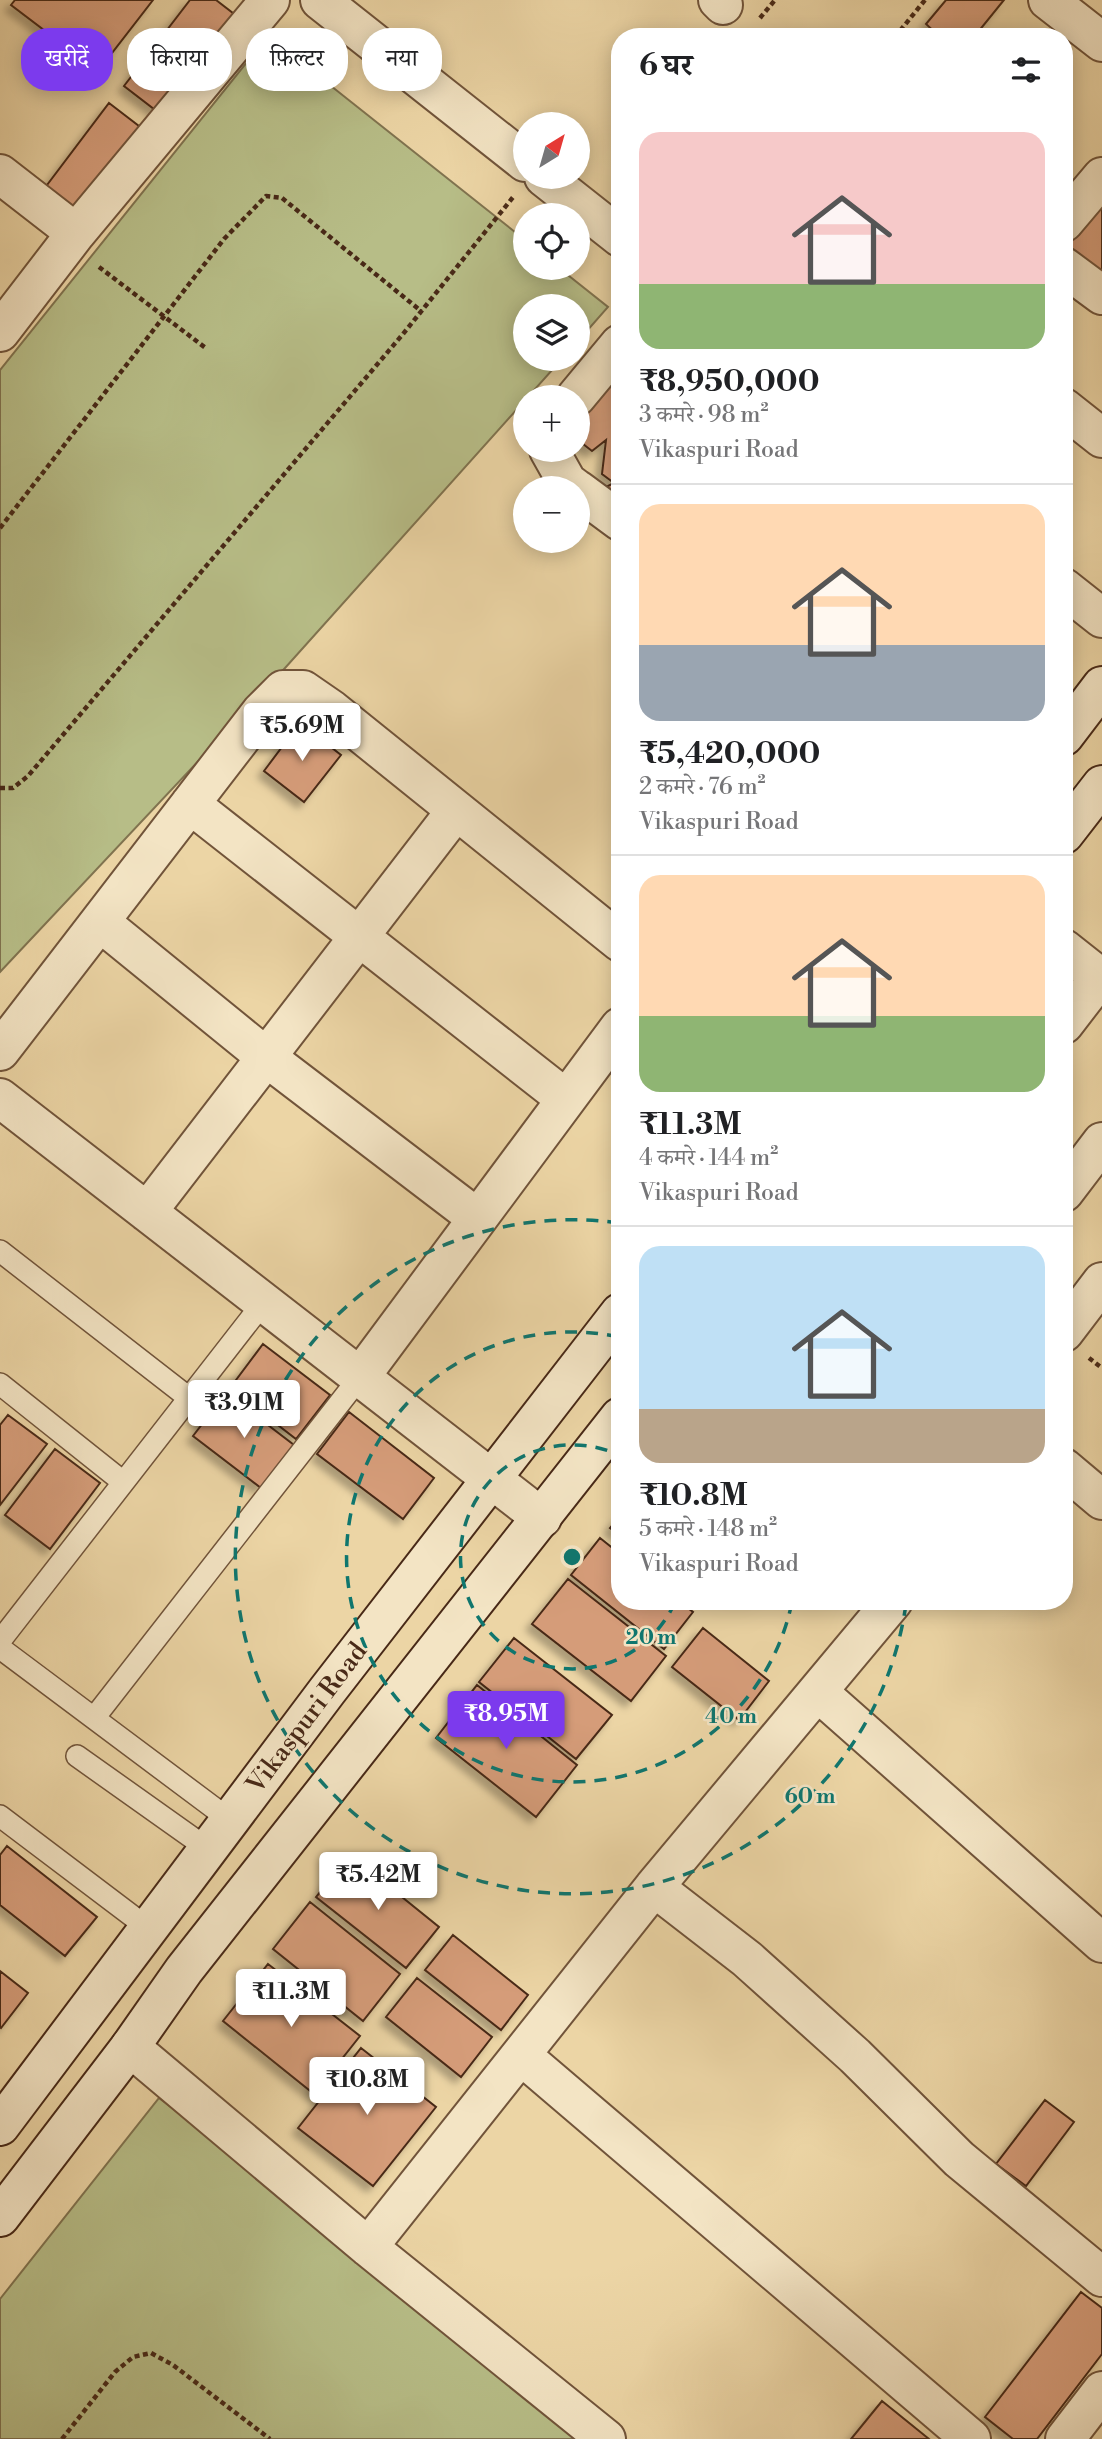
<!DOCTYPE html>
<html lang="hi">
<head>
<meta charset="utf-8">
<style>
	:root { --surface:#fff; --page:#f2f2f2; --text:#202124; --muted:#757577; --line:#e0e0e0; --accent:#7c3aed }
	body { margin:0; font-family:"Libre Bodoni","Noto Serif Devanagari",serif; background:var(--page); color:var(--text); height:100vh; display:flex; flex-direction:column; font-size:26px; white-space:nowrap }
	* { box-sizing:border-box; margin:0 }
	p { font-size:23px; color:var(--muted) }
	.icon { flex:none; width:38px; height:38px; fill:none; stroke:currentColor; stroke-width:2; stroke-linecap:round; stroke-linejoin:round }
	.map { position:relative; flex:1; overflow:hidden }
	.side { position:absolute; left:611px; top:28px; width:462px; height:1582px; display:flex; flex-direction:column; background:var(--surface); border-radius:28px; box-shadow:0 4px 18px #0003 }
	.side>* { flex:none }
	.top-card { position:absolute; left:21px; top:28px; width:485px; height:63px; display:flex; gap:14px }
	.needle { width:46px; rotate:37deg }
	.fabs { position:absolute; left:513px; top:112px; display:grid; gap:14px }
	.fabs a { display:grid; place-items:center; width:77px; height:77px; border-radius:50%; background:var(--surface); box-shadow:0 4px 18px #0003; font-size:35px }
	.price { position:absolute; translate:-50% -60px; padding:0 16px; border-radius:7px; background:#fff; color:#222; font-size:23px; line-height:46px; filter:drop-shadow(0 2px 4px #0008) }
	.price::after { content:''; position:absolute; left:50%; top:42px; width:21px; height:16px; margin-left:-10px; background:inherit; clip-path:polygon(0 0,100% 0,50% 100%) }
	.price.current { background:var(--accent); color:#fff }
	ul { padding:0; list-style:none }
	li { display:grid; align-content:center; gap:14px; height:371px; padding:0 28px }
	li+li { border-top:2px solid var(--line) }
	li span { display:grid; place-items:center; height:217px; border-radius:21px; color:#555 }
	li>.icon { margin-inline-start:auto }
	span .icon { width:126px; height:126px; fill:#fffc; stroke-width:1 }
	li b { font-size:30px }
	h2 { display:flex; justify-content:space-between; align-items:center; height:84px; padding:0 28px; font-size:30px }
	.pill { padding:0 24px; border-radius:28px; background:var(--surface); box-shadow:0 4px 18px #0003; font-size:24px; line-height:63px }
	.pill.current { background:var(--accent); color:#fff }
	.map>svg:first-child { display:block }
	.green { fill:#b7bd87; stroke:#80734f; stroke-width:2 }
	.building { fill:#d59c79; stroke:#482917; stroke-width:2; filter:url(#shadow) }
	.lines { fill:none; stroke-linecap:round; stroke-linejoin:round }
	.lane-casing { stroke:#71543a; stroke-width:24 }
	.street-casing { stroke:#71543a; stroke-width:42 }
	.secondary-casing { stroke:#482917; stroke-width:42 }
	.path { stroke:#482917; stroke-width:4.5; stroke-dasharray:5 3.5; stroke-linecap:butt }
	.lane { stroke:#f3e4c4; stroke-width:21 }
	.street { stroke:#f3e4c4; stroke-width:38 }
	.secondary { stroke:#f3e4c4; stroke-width:38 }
	.ring { fill:none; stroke:#0f766e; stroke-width:3.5; stroke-dasharray:12 9 }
	.labels { text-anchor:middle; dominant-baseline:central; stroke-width:5; stroke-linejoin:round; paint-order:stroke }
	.street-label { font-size:26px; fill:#482917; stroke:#f3e4c4 }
	.centre { fill:#0f766e; stroke:#f3e4c4; stroke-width:3.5 }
	.ring-label { font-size:21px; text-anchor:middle; font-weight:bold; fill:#0f766e; stroke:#f3e4c4; stroke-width:5; stroke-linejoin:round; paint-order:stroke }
</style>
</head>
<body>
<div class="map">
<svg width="1102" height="2439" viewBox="0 0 1102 2439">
	<defs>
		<filter id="shadow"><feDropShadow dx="-6" dy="6" stdDeviation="3.5" flood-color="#0004"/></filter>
	</defs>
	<rect width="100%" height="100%" fill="#ecd5a5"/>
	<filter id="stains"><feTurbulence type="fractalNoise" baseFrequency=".00286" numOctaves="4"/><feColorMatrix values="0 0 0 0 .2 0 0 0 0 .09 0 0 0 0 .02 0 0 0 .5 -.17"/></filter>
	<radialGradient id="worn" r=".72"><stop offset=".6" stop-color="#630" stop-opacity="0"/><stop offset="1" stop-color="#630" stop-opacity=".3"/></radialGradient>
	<path class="green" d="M 268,36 L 525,240 L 525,268 L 559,268 L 608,307 L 578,341 L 578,306 L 525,306 L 525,359 L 562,359 L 268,687 L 0,972 L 0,370 Z
		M 159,2098 L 606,2439 L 0,2439 L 0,2299 Z"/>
	<path class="building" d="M 15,0 L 153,0 L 98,71 L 11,5 Z
		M 190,0 L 216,0 L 238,17 L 163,116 L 124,86 Z
		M 946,0 L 1004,0 L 974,37 L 940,37 L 926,24 Z
		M 109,103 L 148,133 L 83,218 L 44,189 Z
		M 1102,197 L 1102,278 L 1064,264 L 1064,245 Z
		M 609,382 L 620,388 L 620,500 L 604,488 L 614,483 L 602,474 L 606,440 L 592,451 L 578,440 L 578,421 Z
		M 300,723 L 341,755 L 304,802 L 264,771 Z
		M 263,1344 L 330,1395 L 296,1439 L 230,1388 Z
		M 226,1393 L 294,1445 L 261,1488 L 193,1436 Z
		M 349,1412 L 434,1478 L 403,1519 L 317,1454 Z
		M 8,1415 L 47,1444 L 0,1505 L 0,1425 Z
		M 55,1449 L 100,1483 L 50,1549 L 5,1515 Z
		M 620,1516 L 620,1535 L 610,1528 Z
		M 600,1538 L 620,1554 L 620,1601 L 679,1601 L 693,1612 L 664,1649 L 571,1575 Z
		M 568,1579 L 666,1656 L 631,1701 L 532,1624 Z
		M 703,1628 L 769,1681 L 739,1720 L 672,1667 Z
		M 514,1638 L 612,1715 L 576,1759 L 479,1682 Z
		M 477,1685 L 577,1765 L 536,1817 L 436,1738 Z
		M 7,1846 L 97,1917 L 65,1956 L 0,1905 L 0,1855 Z
		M 350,1855 L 439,1927 L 406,1968 L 316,1897 Z
		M 310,1902 L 400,1974 L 363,2021 L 273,1949 Z
		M 453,1935 L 528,1995 L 501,2030 L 425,1970 Z
		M 268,1964 L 360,2036 L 314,2094 L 223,2021 Z
		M 0,1971 L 28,1993 L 1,2028 L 0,2027 Z
		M 417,1978 L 492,2037 L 461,2077 L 386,2017 Z
		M 361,2048 L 436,2107 L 373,2186 L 298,2128 Z
		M 1045,2100 L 1074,2122 L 1026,2186 L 996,2164 Z
		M 1081,2292 L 1102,2308 L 1102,2354 L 1037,2439 L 1013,2439 L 985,2417 Z
		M 882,2401 L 929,2439 L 851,2439 Z"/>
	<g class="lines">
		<g class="lane-casing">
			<path id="lane" d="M 0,1251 L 189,1398
				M 0,1384 L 123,1482
				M 0,1641 L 263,1303
				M 0,1648 L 230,1820
				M 94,1718 L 360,1377
				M 77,1756 L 208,1849
				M 0,1816 L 148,1928"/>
		</g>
		<g class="street-casing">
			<path id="street" d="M 320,0 L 525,162
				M 718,0 L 723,5
				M 1048,0 L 1102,42
				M 0,174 L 76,233
				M 544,177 L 620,237
				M 1064,222 L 1102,177
				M 1064,267 L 1102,295
				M 0,332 L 76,233 L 270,0
				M 576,397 L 620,344
				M 1064,408 L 1102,438
				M 549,450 L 567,482 L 575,488
				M 578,490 L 620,521
				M 1064,588 L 1102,618
				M 190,804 L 566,1099
				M 100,922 L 266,1057 L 477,1218
				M 1064,949 L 1102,979
				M 1064,1024 L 1100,977
				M 0,1051 L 261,712 L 283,690 L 303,690 L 332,710 L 620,942
				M 0,1098 L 542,1518
				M 1064,1192 L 1102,1142
				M 147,1212 L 455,812
				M 1064,1332 L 1102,1282
				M 360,1377 L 620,1027
				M 1064,1468 L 1102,1500
				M 818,1692 L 1102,1943
				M 654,1887 L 747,1959 L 855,2056 L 959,2159 L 1102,2277
				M 130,2047 L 368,2247 L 606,2439
				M 522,2056 L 971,2439
				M 368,2247 L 654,1887 L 893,1601
				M 1065,2439 L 1102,2391"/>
		</g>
		<g class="secondary-casing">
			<path id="secondary" d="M 1064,736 L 1102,686
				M 1064,834 L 1102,785
				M 0,2126 L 327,1691 L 620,1313
				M 0,2217 L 130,2047 L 184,1970 L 620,1417"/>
		</g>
		<path class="path" d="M 760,18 L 775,0
			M 895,37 L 925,0
			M 99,267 L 207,349
			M 0,528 L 224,239 L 266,196 L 282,198 L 421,311
			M 0,788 L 13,788 L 28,776 L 403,334 L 514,196
			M 1089,1358 L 1102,1368
			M 62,2439 L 115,2372 L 133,2357 L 151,2353 L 173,2365 L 270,2439"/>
		<use href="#lane" class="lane"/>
		<use href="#street" class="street"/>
		<use href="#secondary" class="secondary"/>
	</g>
	<g class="ring">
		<path d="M675 1602A112 112 0 1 1 619 1455"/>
		<path d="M792 1602A225 225 0 1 1 619 1337"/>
		<path d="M906 1604A337 337 0 1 1 619 1223"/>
	</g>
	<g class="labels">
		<g class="street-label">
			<text transform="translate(307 1718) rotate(-53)">Vikaspuri Road</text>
		</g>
	</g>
	<circle cx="572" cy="1557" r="10" class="centre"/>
	<g class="ring-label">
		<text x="651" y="1644">20 m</text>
		<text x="731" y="1723">40 m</text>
		<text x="810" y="1803">60 m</text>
	</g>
	<rect width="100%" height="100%" filter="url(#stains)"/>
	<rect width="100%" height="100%" fill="url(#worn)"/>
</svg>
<div class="fabs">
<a><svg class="needle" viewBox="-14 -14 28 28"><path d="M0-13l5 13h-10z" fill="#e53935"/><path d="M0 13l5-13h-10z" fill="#757577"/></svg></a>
<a><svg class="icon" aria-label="locate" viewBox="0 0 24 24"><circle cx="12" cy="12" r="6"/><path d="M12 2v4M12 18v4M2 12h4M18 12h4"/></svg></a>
<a><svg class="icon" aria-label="layers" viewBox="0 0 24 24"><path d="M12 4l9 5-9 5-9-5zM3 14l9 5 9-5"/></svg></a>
<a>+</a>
<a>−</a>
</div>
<b class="price" style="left:302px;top:763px">₹5.69M</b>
<b class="price" style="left:244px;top:1440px">₹3.91M</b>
<b class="price current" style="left:506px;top:1751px">₹8.95M</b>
<b class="price" style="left:378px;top:1912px">₹5.42M</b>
<b class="price" style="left:291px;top:2029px">₹11.3M</b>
<b class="price" style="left:367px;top:2117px">₹10.8M</b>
<div class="top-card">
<a class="pill current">खरीदें</a>
<a class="pill">किराया</a>
<a class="pill">फ़िल्टर</a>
<a class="pill">नया</a>
</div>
<section class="side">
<h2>6 घर<svg class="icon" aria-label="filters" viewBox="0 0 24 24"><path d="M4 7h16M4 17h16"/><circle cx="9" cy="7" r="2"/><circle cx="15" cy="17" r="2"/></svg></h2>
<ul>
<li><span style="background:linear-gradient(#f6c9c9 70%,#8fb573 0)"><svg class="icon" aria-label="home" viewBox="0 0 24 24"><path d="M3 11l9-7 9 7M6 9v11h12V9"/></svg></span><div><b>₹8,950,000</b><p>3 कमरे · 98 m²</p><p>Vikaspuri Road</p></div></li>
<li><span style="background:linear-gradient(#ffd9b3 65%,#9aa5b1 0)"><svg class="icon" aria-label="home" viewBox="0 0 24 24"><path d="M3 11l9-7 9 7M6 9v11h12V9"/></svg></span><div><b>₹5,420,000</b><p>2 कमरे · 76 m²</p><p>Vikaspuri Road</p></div></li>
<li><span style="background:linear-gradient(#ffd9b3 65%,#8fb573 0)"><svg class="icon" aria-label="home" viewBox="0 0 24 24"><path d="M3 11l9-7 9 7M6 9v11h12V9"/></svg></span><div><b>₹11.3M</b><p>4 कमरे · 144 m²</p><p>Vikaspuri Road</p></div></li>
<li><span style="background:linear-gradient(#bfe0f5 75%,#b9a48a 0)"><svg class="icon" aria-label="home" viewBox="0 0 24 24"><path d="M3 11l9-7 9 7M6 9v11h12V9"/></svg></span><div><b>₹10.8M</b><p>5 कमरे · 148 m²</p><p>Vikaspuri Road</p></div></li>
</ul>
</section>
</div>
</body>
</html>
